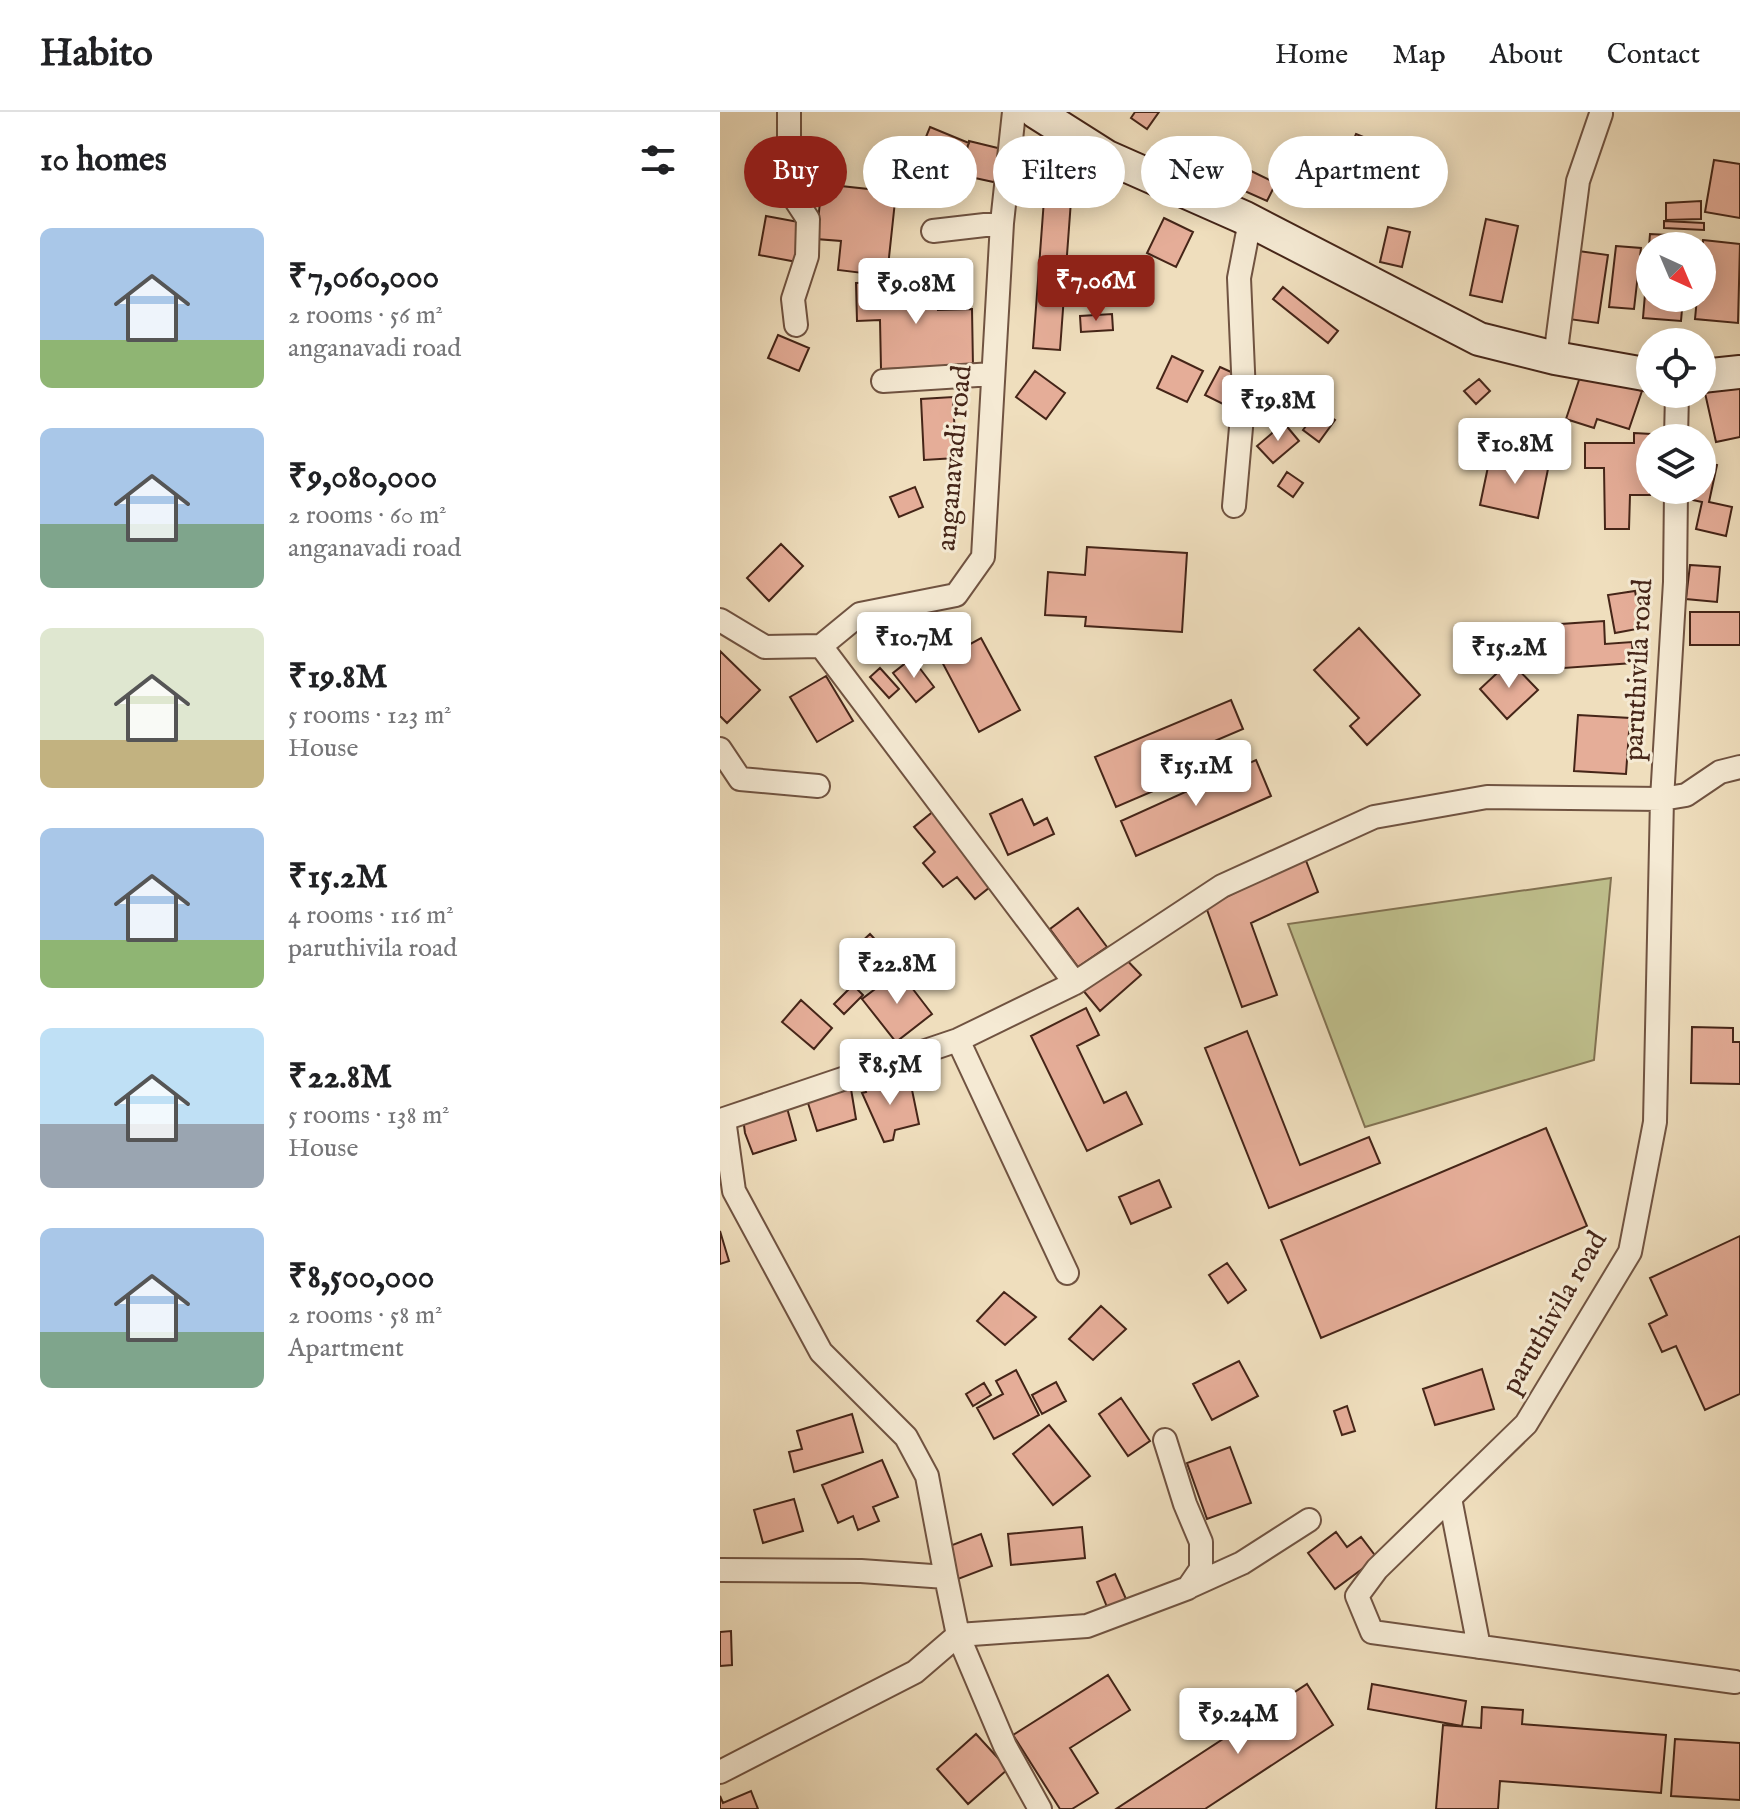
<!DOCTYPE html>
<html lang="en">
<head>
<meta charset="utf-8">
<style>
	:root { --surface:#fff; --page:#f6f6f6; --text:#202124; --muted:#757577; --line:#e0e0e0; --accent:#8f2418 }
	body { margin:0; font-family:"IM FELL English",serif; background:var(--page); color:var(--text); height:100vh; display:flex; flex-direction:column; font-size:30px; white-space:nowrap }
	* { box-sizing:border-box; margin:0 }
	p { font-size:26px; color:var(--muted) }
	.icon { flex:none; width:44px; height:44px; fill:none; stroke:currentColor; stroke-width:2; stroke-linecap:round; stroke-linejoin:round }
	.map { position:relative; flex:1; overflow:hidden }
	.sheet { display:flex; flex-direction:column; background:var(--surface); width:720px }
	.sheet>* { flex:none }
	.guide { position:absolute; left:24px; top:24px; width:760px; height:72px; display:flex; gap:16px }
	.needle { width:52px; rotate:136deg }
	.tools { position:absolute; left:916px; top:120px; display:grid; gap:16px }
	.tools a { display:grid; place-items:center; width:80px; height:80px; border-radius:50%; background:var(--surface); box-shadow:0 4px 20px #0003; font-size:40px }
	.price { position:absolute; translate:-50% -68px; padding:0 18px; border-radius:8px; background:#fff; color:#222; font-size:26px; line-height:52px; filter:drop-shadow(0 2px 4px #0008) }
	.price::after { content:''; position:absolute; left:50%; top:48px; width:24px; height:18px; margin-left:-12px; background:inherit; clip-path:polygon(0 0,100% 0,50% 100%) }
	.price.current { background:var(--accent); color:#fff }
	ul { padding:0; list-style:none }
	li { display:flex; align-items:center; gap:24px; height:200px; padding:0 40px }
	li span { display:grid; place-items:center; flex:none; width:224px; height:160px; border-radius:12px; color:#555 }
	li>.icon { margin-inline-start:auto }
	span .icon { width:96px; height:96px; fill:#fffc; stroke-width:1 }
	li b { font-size:34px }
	h2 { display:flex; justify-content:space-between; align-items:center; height:96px; padding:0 40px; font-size:34px }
	.chip { padding:0 28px; border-radius:36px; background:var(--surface); box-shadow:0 4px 20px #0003; font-size:28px; line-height:72px }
	.chip.current { background:var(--accent); color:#fff }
	header { display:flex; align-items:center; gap:48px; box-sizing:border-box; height:112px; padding:0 40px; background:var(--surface); border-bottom:2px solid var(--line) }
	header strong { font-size:38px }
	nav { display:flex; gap:44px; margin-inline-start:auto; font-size:28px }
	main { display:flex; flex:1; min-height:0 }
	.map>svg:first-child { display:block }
	.green { fill:#bfc08d; stroke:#827252; stroke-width:2 }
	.building { fill:#e5ad98; stroke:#452518; stroke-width:2 }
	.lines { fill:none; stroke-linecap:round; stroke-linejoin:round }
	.minor-casing { stroke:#705341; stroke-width:26 }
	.secondary-casing { stroke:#452518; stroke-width:36 }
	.minor { stroke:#f5ead4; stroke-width:22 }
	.secondary { stroke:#f5ead4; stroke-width:32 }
	.labels { text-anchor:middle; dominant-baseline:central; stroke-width:6; stroke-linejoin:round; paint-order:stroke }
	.street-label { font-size:28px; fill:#452518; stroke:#f5ead4 }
</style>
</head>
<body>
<header>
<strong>Habito</strong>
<nav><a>Home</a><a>Map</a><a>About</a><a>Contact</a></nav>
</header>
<main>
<section class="sheet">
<h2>10 homes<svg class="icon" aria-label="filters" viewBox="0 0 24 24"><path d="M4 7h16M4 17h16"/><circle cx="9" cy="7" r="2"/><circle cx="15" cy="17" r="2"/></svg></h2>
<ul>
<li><span style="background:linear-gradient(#a9c7e8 70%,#8fb573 0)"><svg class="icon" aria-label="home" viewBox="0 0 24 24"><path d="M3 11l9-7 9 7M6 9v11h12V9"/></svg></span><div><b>₹7,060,000</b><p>2 rooms · 56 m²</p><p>anganavadi road</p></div></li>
<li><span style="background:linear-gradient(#a9c7e8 60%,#7fa58c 0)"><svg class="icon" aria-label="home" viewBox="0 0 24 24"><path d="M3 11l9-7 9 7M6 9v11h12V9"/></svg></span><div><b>₹9,080,000</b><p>2 rooms · 60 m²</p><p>anganavadi road</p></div></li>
<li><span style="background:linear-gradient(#dfe7d0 70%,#c2b280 0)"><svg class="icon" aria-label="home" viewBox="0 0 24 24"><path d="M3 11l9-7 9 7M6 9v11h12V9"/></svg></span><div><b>₹19.8M</b><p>5 rooms · 123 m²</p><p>House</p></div></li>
<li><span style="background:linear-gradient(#a9c7e8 70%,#8fb573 0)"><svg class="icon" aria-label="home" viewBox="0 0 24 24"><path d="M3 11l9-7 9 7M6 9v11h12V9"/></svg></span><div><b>₹15.2M</b><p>4 rooms · 116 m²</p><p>paruthivila road</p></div></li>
<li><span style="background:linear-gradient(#bfe0f5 60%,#9aa5b1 0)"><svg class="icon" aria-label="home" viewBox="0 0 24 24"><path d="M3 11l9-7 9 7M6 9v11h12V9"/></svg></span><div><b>₹22.8M</b><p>5 rooms · 138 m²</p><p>House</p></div></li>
<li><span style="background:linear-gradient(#a9c7e8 65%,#7fa58c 0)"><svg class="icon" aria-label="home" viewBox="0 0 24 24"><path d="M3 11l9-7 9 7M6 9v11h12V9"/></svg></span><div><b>₹8,500,000</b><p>2 rooms · 58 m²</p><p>Apartment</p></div></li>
</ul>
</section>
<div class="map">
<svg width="1020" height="1697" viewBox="0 0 1020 1697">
	<rect width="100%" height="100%" fill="#efdebd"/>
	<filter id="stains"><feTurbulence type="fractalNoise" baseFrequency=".0025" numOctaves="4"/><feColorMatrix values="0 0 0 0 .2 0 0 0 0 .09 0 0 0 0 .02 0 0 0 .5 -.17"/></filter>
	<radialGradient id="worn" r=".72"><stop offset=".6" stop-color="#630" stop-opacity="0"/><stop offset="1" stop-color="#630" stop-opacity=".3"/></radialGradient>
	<path class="green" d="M 891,766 L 874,948 L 645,1015 L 568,812 Z"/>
	<path class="building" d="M 415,0 L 439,0 L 427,17 L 411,6 Z
		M 210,15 L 249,31 L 237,58 L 199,42 Z
		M 636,22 L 673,37 L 655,79 L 618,64 Z
		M 249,29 L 286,38 L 278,71 L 241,63 Z
		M 684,36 L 707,40 L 700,85 L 677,81 Z
		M 994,48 L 1020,52 L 1020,106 L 985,100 Z
		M 529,58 L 556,71 L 547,89 L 520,77 Z
		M 102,72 L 176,80 L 167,164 L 118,158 L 121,129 L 96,127 Z
		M 325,74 L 352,75 L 340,238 L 313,236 Z
		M 981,89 L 981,107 L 946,108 L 946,91 Z
		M 46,104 L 84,111 L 77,150 L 39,143 Z
		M 444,106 L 473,120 L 456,155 L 427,141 Z
		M 766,107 L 798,114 L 782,190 L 750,183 Z
		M 944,109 L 984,111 L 984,118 L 944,116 Z
		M 668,115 L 690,120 L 682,155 L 660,150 Z
		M 930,122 L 967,124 L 967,134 L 930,134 L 930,186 L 963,186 L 961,209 L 923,206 Z
		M 983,128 L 1020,132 L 1018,211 L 975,207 L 977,186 L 982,186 Z
		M 896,134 L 921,136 L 914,197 L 889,195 Z
		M 851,138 L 888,143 L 878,211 L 841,206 Z
		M 217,169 L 218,198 L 252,197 L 253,255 L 161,257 L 160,208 L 137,209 L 136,171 Z
		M 563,175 L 618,219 L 608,231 L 553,187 Z
		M 392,202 L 393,218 L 361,220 L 360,204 Z
		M 58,223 L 89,236 L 79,259 L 48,246 Z
		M 452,244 L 483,259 L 467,290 L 437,276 Z
		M 500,255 L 520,264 L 505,293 L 485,283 Z
		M 315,259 L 345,281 L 326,307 L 296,285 Z
		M 862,259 L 922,279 L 909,317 L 877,307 L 874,316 L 846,307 Z
		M 759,267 L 770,279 L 756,292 L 744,279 Z
		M 1020,273 L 1020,325 L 996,330 L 985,281 Z
		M 233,285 L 236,346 L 204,348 L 201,287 Z
		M 599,297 L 615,308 L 599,330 L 583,318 Z
		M 564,311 L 579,329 L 553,351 L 537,334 Z
		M 914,321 L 931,322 L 930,383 L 910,383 L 909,417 L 885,417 L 884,356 L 865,356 L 865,331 L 914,331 Z
		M 790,338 L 805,341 L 803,352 L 828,357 L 818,406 L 760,393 L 769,350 L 787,353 Z
		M 982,350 L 997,353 L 989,390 L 1012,395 L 1006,424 L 976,417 L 982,390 L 968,387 L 970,378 L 982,378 Z
		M 567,360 L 583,371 L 573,385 L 558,374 Z
		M 195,375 L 203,395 L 179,405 L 170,385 Z
		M 61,432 L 83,454 L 49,489 L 27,466 Z
		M 367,435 L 467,441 L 462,520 L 365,514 L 366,505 L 325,503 L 328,460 L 365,463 Z
		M 970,453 L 1000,455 L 997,490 L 966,487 Z
		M 915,479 L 922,516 L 895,521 L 888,483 Z
		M 970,500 L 1020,500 L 1020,533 L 970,533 Z
		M 884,509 L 885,532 L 912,530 L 913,551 L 844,556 L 841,512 Z
		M 639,516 L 700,583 L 647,633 L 630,614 L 639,606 L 594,558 Z
		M 261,526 L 300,598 L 259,620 L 221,548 Z
		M 0,539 L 40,578 L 7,611 L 0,604 Z
		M 192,546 L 214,575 L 196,590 L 173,561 Z
		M 790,549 L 818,578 L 787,607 L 760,577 Z
		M 160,556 L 179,577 L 169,586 L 150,565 Z
		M 106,564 L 133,609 L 97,630 L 70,585 Z
		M 511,588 L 523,617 L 457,645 L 466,665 L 396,695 L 375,645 Z
		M 858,603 L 910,606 L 906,662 L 854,659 Z
		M 536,648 L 551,684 L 416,744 L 401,709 Z
		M 302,687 L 314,713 L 327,706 L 334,722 L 288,743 L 270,702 Z
		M 215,698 L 275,771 L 255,787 L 237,765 L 223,775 L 203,751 L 215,740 L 194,715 Z
		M 585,746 L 598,780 L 531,811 L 557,883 L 522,895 L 486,795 Z
		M 358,796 L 387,835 L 358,855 L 330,817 Z
		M 150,822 L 173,847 L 147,870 L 125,845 Z
		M 401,842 L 421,863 L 380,899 L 362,877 Z
		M 179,859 L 212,902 L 176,930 L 142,887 Z
		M 133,873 L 143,883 L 124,902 L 114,892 Z
		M 81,888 L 112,916 L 94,937 L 62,910 Z
		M 366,896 L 379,923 L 357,934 L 384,991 L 406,980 L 422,1012 L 367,1039 L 311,924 Z
		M 972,915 L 1013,916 L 1013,930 L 1020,930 L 1020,972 L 971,971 Z
		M 527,919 L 580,1053 L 649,1025 L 660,1051 L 549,1096 L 485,936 Z
		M 159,965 L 161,976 L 175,971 L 177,978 L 191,973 L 199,1012 L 175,1018 L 173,1028 L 164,1030 L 142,981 L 146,980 L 143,971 Z
		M 130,971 L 136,1007 L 97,1019 L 86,985 Z
		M 67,996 L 76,1028 L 33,1042 L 25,1021 L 23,1006 Z
		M 826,1016 L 867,1114 L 601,1226 L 561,1128 Z
		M 439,1068 L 451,1095 L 411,1112 L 399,1085 Z
		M 0,1119 L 9,1149 L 0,1152 Z
		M 1020,1124 L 1020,1282 L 985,1298 L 956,1234 L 942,1240 L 929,1212 L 947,1203 L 930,1166 Z
		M 507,1151 L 526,1178 L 508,1191 L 489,1163 Z
		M 284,1180 L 316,1205 L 285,1233 L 257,1209 Z
		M 381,1194 L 406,1217 L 373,1248 L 349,1227 Z
		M 519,1249 L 538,1284 L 492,1308 L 473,1272 Z
		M 762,1257 L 774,1297 L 715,1313 L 703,1277 Z
		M 296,1258 L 319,1303 L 274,1327 L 257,1296 L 283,1282 L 276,1269 Z
		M 336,1270 L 346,1289 L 322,1302 L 312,1283 Z
		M 264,1271 L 271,1283 L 253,1294 L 246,1282 Z
		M 401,1286 L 430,1329 L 408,1344 L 379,1302 Z
		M 627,1294 L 635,1319 L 622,1323 L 614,1299 Z
		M 132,1302 L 143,1340 L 74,1360 L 69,1340 L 82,1337 L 77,1319 Z
		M 329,1313 L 370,1364 L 333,1393 L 293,1342 Z
		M 510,1335 L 531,1391 L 487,1407 L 467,1351 Z
		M 162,1348 L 178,1385 L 153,1395 L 159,1409 L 138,1418 L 133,1404 L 118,1411 L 102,1373 Z
		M 74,1387 L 83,1419 L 43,1431 L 34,1398 Z
		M 362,1415 L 365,1446 L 291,1453 L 288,1422 Z
		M 616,1420 L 627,1435 L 641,1425 L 657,1446 L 615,1477 L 588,1441 Z
		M 261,1422 L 272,1454 L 238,1467 L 227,1435 Z
		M 395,1462 L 406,1487 L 387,1495 L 377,1470 Z
		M 11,1519 L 12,1553 L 0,1554 L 0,1520 Z
		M 388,1563 L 410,1598 L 350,1636 L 378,1681 L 352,1697 L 340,1697 L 293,1623 Z
		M 587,1572 L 613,1613 L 485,1697 L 396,1697 Z
		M 652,1572 L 746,1589 L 742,1614 L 648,1597 Z
		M 762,1595 L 803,1598 L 802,1612 L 946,1623 L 941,1681 L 780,1669 L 778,1697 L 716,1697 L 723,1613 L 761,1616 Z
		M 256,1622 L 288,1657 L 248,1692 L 217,1657 Z
		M 955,1627 L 1020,1631 L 1020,1688 L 951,1684 Z
		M 31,1679 L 38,1697 L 0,1697 L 0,1684 L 3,1691 Z"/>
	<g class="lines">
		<g class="minor-casing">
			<path id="minor" d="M 69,0 L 69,78 L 88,107 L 87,144 L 73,187 L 76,213
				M 213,119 L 282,111
				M 835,246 L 858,69 L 881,2
				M 163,269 L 273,262
				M 956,326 L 957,282
				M 956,378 L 955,470 L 942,687 L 935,1010 L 910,1140 L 806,1312 L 657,1457 L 637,1484 L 652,1520 L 1015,1570
				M 514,394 L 524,282 L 519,166 L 530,109
				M 0,508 L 45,535 L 101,534 L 140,502 L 236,483 L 263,445 L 282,111 L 294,0
				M 101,534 L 355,871
				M 0,637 L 20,667 L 98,674
				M 238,928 L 347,1161
				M 730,1386 L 759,1535
				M 0,1458 L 141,1459 L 226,1465 L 238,1523 L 285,1634 L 320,1697
				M 226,1465 L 207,1364 L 186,1325 L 101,1240 L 14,1079 L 4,1007 L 238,928 L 355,871 L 502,774 L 654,705 L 767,685 L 942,687 L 966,683 L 1000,660 L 1020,655
				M 469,1475 L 522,1451 L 589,1408
				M 0,1660 L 195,1560 L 238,1523 L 367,1514 L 468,1476 L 481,1457 L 481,1430 L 465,1392 L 445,1328"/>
		</g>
		<g class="secondary-casing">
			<path id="secondary" d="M 316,0 L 387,45 L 525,106 L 759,227 L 835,246 L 930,263
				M 982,264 L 1020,260"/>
		</g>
		<use href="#minor" class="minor"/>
		<use href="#secondary" class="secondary"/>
	</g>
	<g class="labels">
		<g class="street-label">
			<text transform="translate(235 346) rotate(-85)">anganavadi road</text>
			<text transform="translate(919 558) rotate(-87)">paruthivila road</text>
			<text transform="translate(835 1201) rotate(-60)">paruthivila road</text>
		</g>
	</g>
	<rect width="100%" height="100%" filter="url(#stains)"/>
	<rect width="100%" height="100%" fill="url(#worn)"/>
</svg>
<div class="tools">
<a><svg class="needle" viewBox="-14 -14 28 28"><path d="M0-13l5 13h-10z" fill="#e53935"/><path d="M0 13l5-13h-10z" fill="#757577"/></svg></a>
<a><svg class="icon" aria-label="locate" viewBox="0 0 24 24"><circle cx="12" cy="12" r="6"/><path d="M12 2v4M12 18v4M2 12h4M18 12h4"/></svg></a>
<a><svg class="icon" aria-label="layers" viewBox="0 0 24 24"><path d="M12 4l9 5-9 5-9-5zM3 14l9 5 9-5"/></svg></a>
</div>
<b class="price current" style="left:376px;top:211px">₹7.06M</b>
<b class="price" style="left:196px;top:214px">₹9.08M</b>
<b class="price" style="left:558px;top:331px">₹19.8M</b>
<b class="price" style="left:795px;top:374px">₹10.8M</b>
<b class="price" style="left:194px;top:568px">₹10.7M</b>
<b class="price" style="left:789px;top:578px">₹15.2M</b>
<b class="price" style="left:476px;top:696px">₹15.1M</b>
<b class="price" style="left:177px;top:894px">₹22.8M</b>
<b class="price" style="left:170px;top:995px">₹8.5M</b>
<b class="price" style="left:518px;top:1644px">₹9.24M</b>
<div class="guide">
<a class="chip current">Buy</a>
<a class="chip">Rent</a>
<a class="chip">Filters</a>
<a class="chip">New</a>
<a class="chip">Apartment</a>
</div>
</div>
</main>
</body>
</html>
